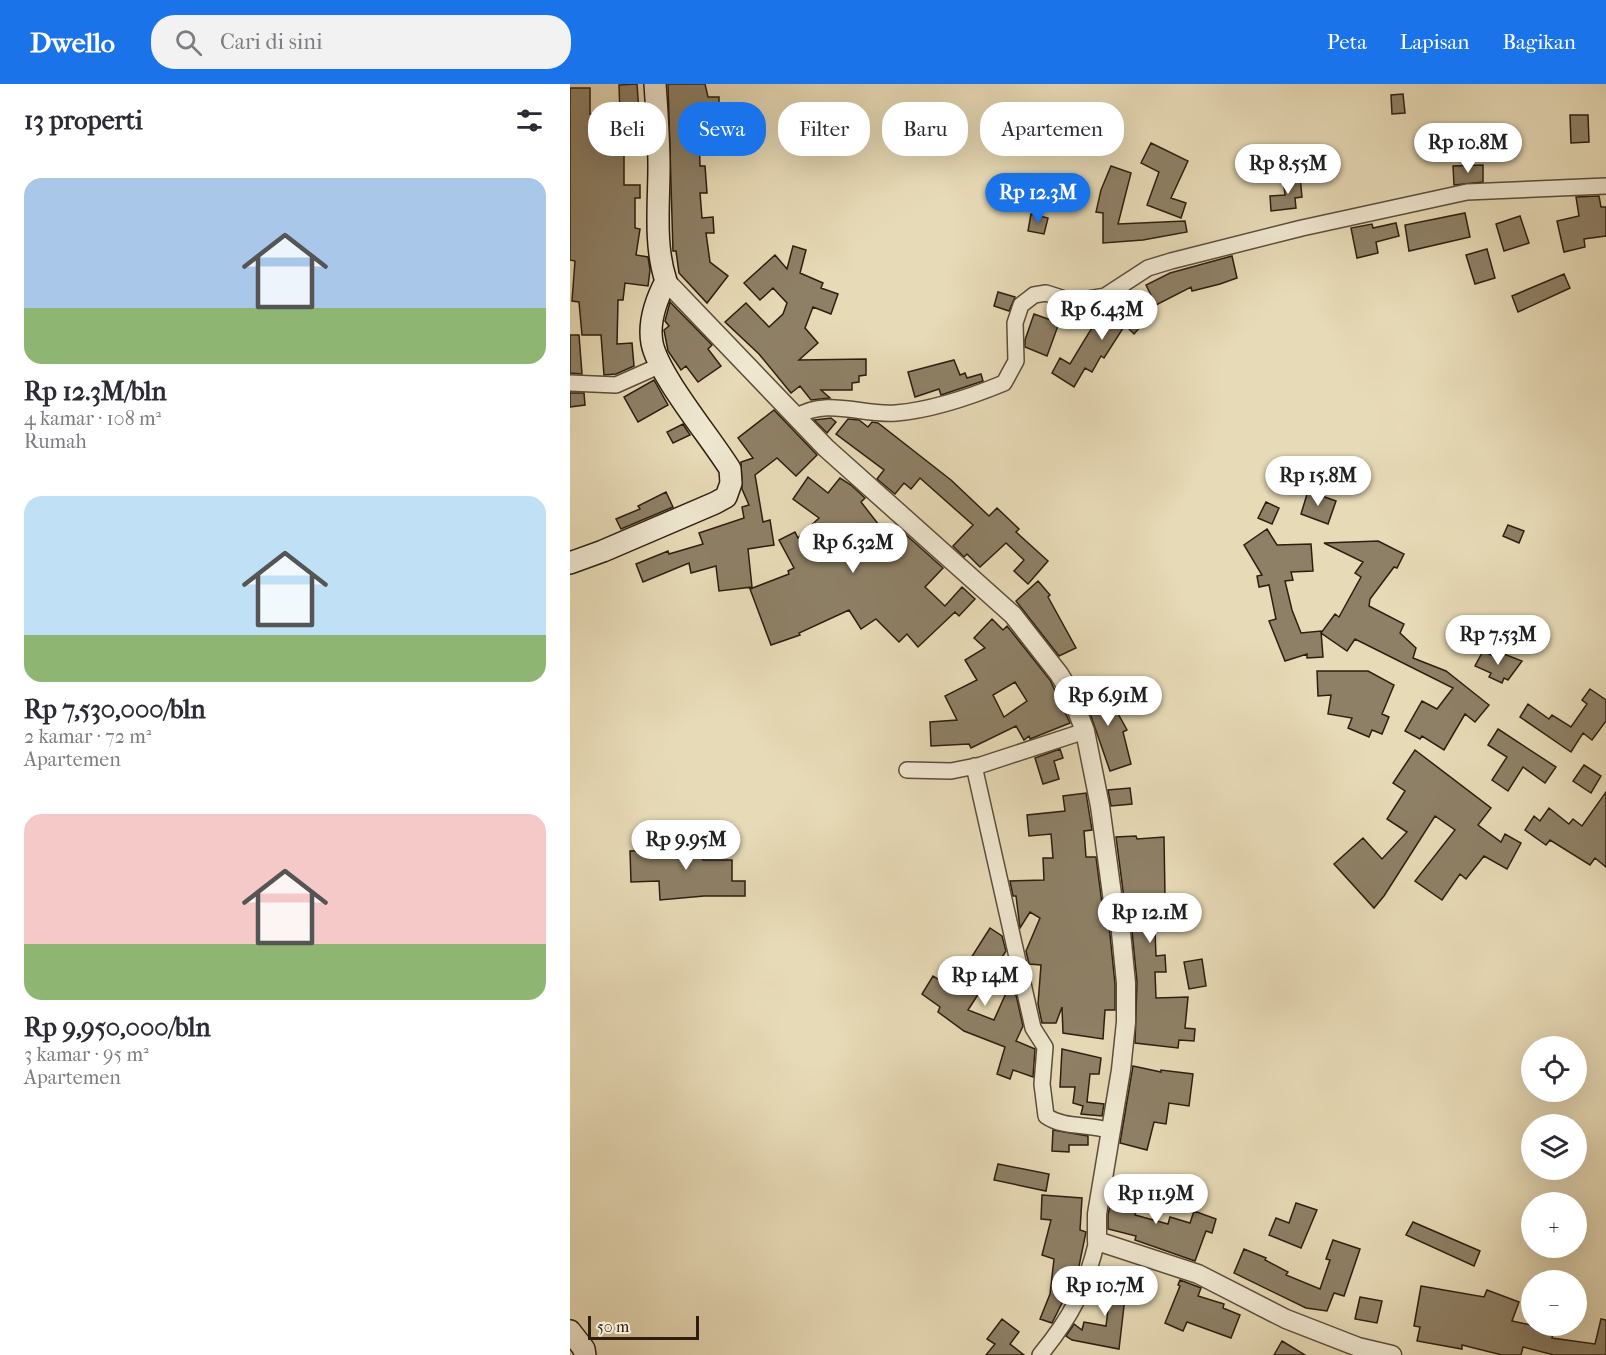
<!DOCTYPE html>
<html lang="id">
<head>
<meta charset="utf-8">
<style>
	:root { --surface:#fff; --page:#f2f2f3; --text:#2b2b33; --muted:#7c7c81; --accent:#1a73e8 }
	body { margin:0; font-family:"IM FELL French Canon",serif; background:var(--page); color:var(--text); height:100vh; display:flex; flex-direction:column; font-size:22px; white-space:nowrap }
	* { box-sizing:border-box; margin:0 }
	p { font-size:20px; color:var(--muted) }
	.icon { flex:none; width:33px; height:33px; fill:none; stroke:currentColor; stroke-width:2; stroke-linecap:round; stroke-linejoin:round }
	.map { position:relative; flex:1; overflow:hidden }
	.side { display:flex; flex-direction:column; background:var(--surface); width:570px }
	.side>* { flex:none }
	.hud { position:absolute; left:18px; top:18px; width:570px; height:54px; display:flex; gap:12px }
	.fabs { position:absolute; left:951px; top:952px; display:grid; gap:12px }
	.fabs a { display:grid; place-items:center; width:66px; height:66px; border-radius:50%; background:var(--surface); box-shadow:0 6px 24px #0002; font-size:30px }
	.scale { position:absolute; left:18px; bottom:15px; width:111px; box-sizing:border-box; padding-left:6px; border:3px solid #2d1e0f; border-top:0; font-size:16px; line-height:21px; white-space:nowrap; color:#2d1e0f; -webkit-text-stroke:4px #efe7d0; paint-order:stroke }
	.price { position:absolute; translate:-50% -51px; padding:0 14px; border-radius:21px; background:#fff; color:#222; font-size:20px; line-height:39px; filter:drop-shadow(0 2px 3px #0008) }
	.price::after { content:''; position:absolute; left:50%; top:36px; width:18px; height:14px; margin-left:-9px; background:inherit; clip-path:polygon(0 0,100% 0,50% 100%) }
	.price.on { background:var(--accent); color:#fff }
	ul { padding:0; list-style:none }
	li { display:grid; align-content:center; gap:12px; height:318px; padding:0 24px }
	li span { display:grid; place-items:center; height:186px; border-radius:18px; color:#555 }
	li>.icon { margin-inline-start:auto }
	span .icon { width:108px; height:108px; fill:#fffc; stroke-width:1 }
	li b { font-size:26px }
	h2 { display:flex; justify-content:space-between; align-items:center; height:72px; padding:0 24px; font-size:26px }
	.tag { padding:0 21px; border-radius:24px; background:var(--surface); box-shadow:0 6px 24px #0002; font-size:21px; line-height:54px }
	.tag.on { background:var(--accent); color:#fff }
	header { display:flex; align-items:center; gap:36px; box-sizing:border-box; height:84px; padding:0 30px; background:var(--accent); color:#fff }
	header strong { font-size:28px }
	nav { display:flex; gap:33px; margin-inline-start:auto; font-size:21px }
	.search { width:420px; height:54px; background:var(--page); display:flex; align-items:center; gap:15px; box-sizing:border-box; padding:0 21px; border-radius:24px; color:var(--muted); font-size:22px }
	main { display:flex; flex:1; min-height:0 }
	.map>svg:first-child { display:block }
	.building { fill:#8e8066; stroke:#2d1e0f; stroke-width:1.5; fill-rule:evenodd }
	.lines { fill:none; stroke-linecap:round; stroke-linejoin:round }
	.minor-casing { stroke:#5c4d39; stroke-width:18 }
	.tertiary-casing { stroke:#5c4d39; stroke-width:21 }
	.secondary-casing { stroke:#2d1e0f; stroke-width:24 }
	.minor { stroke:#efe7d0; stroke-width:15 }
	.tertiary { stroke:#efe7d0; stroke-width:18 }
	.secondary { stroke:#efe7d0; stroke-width:21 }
</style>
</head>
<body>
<header>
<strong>Dwello</strong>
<div class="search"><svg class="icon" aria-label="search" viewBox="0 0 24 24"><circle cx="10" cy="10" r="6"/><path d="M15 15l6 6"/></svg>Cari di sini</div>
<nav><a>Peta</a><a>Lapisan</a><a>Bagikan</a></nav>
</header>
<main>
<section class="side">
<h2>13 properti<svg class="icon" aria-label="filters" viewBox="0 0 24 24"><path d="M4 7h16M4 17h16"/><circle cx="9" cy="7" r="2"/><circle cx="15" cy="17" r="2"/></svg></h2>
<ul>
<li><span style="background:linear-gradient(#a9c7e8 70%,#8fb573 0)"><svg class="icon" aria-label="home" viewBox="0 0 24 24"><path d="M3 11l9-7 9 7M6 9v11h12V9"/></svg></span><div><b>Rp 12.3M/bln</b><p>4 kamar · 108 m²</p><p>Rumah</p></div></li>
<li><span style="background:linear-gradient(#bfe0f5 75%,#8fb573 0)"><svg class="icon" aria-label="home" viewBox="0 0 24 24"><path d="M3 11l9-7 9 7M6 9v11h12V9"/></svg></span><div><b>Rp 7,530,000/bln</b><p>2 kamar · 72 m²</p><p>Apartemen</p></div></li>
<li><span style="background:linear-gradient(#f6c9c9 70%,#8fb573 0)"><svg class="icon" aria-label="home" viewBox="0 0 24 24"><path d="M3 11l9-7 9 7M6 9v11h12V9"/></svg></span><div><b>Rp 9,950,000/bln</b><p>3 kamar · 95 m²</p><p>Apartemen</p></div></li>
</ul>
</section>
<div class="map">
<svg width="1036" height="1271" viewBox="0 0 1036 1271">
	<rect width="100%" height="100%" fill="#e7dab6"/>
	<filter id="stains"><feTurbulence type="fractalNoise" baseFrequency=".00333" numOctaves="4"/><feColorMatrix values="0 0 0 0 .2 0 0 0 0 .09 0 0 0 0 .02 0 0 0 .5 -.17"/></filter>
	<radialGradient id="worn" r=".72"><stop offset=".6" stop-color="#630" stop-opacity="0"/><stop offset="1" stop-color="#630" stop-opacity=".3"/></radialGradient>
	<path class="building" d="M 67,0 L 69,29 L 72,29 L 73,69 L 54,69 L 54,101 L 70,101 L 70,114 L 65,114 L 65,144 L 70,145 L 66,171 L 78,173 L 80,186 L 78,202 L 55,199 L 53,216 L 48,216 L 47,260 L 62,259 L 64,282 L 46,290 L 34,291 L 31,251 L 12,251 L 9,218 L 2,217 L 5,177 L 0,176 L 0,4 L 20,4 L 20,30 L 50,30 L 49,1 Z
		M 98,0 L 135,0 L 138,13 L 149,13 L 149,24 L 136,26 L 137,45 L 129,46 L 130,82 L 135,82 L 137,109 L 130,109 L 132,134 L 143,133 L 144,149 L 136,149 L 140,178 L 158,192 L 137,219 L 109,189 L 106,167 L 103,167 Z
		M 833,10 L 835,29 L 822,30 L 821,11 Z
		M 1000,31 L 1018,31 L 1019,58 L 1001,59 Z
		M 581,59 L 618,77 L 601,114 L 616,119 L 611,134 L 577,121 L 589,88 L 571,79 Z
		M 913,81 L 913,98 L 884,101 L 883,82 Z
		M 541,82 L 561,89 L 548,140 L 615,137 L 617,148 L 573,156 L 533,159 L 533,129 L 526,128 L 531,106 Z
		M 730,92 L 732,113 L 725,114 L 726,124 L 701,127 L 700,112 L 715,111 L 713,94 Z
		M 483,98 L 498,102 L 493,124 L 478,120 Z
		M 1029,112 L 1031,123 L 1036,123 L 1036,152 L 1014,155 L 1015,163 L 994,168 L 987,137 L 1009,132 L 1006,113 Z
		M 895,129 L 900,153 L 839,167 L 835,141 Z
		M 461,130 L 478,134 L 474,150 L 458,147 Z
		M 950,132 L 959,159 L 934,167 L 926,140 Z
		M 826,139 L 829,152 L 806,158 L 808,169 L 787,174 L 781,144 L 802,140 L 803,144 Z
		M 223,162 L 236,166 L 230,189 L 253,199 L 251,204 L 268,210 L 261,230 L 243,223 L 235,244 L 248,259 L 229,276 L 296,275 L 296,291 L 289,292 L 289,298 L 282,299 L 282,306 L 251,306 L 260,314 L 241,316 L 230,302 L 221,309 L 189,270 L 155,238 L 176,219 L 199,243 L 213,230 L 217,219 L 203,204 L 190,216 L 174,199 L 205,171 L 217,185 Z
		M 917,165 L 925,194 L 905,200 L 896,171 Z
		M 662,172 L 667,194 L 650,200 L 622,207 L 621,203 L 586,221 L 576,201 L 600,189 Z
		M 994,190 L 1000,204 L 948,228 L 942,212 Z
		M 428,208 L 445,213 L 439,227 L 424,222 Z
		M 559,212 L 581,231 L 564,250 L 555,241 L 534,274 L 531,272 L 522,288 L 515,284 L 504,303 L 482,289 L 490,274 L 500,280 L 523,242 L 530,246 Z
		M 100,218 L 142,261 L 138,265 L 151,282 L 128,298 L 116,282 L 111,286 L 98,267 L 94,246 L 99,242 L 95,237 Z
		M 464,230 L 489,239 L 477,272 L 455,263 L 455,256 Z
		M 0,251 L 9,251 L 12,290 L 0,289 Z
		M 384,276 L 390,291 L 395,289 L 397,294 L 411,290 L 413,297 L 371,311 L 369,305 L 345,313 L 338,288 Z
		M 84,296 L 98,321 L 68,338 L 54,313 Z
		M 0,309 L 14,309 L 15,321 L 0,323 Z
		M 204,326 L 247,371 L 226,392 L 207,374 L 185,391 L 193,438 L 200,436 L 204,461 L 178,465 L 182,503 L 149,507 L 146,482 L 121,489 L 119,479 L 73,498 L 66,480 L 98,467 L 99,470 L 133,460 L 129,449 L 174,434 L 172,423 L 179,421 L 172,405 L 171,378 L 183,374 L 168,354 Z
		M 261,334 L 266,338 L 257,349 L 244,336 Z
		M 278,335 L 289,336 L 298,343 L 302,338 L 308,339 L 381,396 L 419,432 L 427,424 L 449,445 L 446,448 L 478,477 L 458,500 L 444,487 L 454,476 L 436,459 L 410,483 L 397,470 L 394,473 L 383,462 L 403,441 L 350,394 L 341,405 L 334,399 L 325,410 L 307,395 L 314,386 L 266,350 Z
		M 113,340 L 120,351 L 103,359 L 97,348 Z
		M 238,393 L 258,409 L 270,394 L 281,401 L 295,414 L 291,418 L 316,450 L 325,441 L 373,484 L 355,503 L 375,522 L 392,503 L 405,515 L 389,532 L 385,528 L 348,563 L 337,550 L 329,558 L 306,535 L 291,545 L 279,526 L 229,549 L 230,551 L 201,561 L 180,505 L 219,490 L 218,487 L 224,484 L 209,456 L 225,448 L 228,454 L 249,434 L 223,415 Z
		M 738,407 L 766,417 L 758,440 L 731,430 Z
		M 96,408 L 103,423 L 51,445 L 46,435 L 70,425 L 68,422 Z
		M 696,418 L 709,424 L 702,440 L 688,434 Z
		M 938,441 L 954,447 L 949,459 L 933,452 Z
		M 697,445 L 707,461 L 741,460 L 743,487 L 721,488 L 723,496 L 715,497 L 722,526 L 731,549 L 751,547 L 753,573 L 737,574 L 737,570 L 715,577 L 699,537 L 706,535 L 699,501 L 689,503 L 687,492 L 692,491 L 674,461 Z
		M 808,457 L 834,470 L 827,484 L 824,483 L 800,515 L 799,522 L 834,540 L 830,549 L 846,564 L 843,574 L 876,587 L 919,621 L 905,638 L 895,630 L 874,666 L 852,652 L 850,655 L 835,647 L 852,617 L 867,625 L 883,604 L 785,555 L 777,567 L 751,549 L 765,530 L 769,533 L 791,493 L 785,489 L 793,478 L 754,459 Z
		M 468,497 L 480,511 L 478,513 L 506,564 L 489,572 L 446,517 Z
		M 422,535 L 433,546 L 437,542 L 480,596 L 500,639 L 460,655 L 459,652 L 454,656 L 446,642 L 401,664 L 399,660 L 361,662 L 360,638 L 387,636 L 375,612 L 407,596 L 395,576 L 415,564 L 404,554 ZM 445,598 L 457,617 L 434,633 L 423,611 Z
		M 913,567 L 927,574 L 929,568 L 952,577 L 938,596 L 934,594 L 932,599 L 919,593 L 921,589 L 905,582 Z
		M 747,587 L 798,587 L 824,601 L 812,630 L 819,633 L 812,650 L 802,646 L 799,653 L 778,644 L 782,634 L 758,630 L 761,611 L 748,612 Z
		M 531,599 L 557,646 L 553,648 L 561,680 L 540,687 L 513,609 Z
		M 1020,605 L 1036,616 L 1036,637 L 1022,656 L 1013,649 L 1001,668 L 950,633 L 958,620 L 979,635 L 982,631 L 1001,643 L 1017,620 L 1012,616 Z
		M 928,645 L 986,683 L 975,699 L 953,683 L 938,707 L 922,696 L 937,673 L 918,661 Z
		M 490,665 L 493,674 L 484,677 L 489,695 L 473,700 L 465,674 Z
		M 845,666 L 921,724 L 908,741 L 931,758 L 935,750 L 951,759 L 937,785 L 914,772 L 896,795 L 890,790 L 872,816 L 845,797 L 885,746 L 865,732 L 814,812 L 804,824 L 764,780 L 793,754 L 812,775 L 837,748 L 817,735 L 835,707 L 823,699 Z
		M 1014,681 L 1031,692 L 1021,709 L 1003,697 Z
		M 560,704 L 562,720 L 541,722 L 538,706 Z
		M 1036,708 L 1036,783 L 1025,774 L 1020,781 L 980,756 L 976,761 L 955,746 L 964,732 L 970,737 L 979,724 L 999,740 L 1003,735 L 1012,742 Z
		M 516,709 L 522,746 L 514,747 L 516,773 L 526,773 L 533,827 L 539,841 L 545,900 L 545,926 L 535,926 L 533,955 L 493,949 L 492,923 L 486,939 L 472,939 L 468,920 L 471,881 L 459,880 L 456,867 L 470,834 L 460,828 L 450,844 L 446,812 L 443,812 L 440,797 L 474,796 L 473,774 L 483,774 L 481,750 L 459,752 L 457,731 L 495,727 L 493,712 Z
		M 130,747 L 133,776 L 162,776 L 162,797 L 175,797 L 175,812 L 134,812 L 90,816 L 89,797 L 61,798 L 60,767 L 112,766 L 110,749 Z
		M 566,752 L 567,755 L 594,753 L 595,812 L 571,813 L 575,847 L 585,847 L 586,872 L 595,871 L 596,888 L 585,888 L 586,914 L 618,913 L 615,944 L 625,945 L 624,957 L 609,956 L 608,964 L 565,959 L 567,898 L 561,837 L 555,822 L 546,753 Z
		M 420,844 L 432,852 L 436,867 L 398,926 L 424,936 L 437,907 L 446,911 L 453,942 L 446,957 L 465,965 L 463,993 L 443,986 L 440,995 L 427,990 L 435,963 L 394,947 L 368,928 L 370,923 L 352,910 L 363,892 L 382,904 Z
		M 632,875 L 636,902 L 619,905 L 614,878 Z
		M 492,965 L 531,974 L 529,990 L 520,990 L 517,1018 L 534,1020 L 532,1032 L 511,1030 L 513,1022 L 503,1019 L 505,1003 L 490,1003 Z
		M 563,982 L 591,988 L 591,986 L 623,990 L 619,1022 L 599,1019 L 596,1040 L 584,1038 L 577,1066 L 550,1059 Z
		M 483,1046 L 518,1052 L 518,1061 L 499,1061 L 499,1068 L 482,1067 Z
		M 428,1080 L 479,1090 L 476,1107 L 424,1096 Z
		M 546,1094 L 568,1100 L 564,1114 L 569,1115 L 565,1131 L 598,1140 L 600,1133 L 620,1139 L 624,1127 L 646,1135 L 642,1149 L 636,1147 L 625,1177 L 565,1156 L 566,1152 L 538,1145 L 538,1131 Z
		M 472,1111 L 512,1114 L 510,1146 L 516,1148 L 508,1187 L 482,1239 L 470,1235 L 480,1210 L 484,1175 L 472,1171 L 481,1136 L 471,1135 Z
		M 726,1119 L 747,1126 L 731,1164 L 699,1151 L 706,1134 L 719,1139 Z
		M 843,1138 L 910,1167 L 904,1182 L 836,1151 Z
		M 763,1156 L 790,1165 L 774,1212 L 764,1209 L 757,1227 L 736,1224 L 664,1189 L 674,1165 L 696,1174 L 695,1176 L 718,1188 L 716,1191 L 750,1205 L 760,1176 L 756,1175 Z
		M 527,1192 L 557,1196 L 549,1265 L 502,1256 L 496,1252 L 504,1240 L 512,1246 L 514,1238 L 536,1242 L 540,1209 L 525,1207 L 526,1203 L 523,1203 Z
		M 610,1196 L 631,1204 L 628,1212 L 654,1220 L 653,1224 L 670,1231 L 661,1254 L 617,1238 L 613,1247 L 595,1239 L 610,1202 L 608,1201 Z
		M 851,1202 L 914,1213 L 917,1206 L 949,1218 L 942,1237 L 984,1246 L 982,1254 L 1025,1260 L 1031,1235 L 1036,1236 L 1036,1271 L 984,1271 L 953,1263 L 951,1271 L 932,1271 L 892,1261 L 892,1265 L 847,1257 L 850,1243 L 844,1242 Z
		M 790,1213 L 812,1217 L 807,1239 L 785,1235 Z
		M 432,1235 L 449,1248 L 440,1260 L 454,1271 L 416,1271 L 425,1260 L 417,1255 Z
		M 712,1257 L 735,1271 L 704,1271 Z"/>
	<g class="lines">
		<g class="minor-casing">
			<path id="minor" d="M 0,299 L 46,301 L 91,281
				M 226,333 C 257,313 293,332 326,329 C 363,326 400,313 434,299 L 446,277 L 445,239 L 451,221 L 464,211 L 476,209 L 498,216 L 512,216 L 535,212 L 578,184 L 601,177 L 732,144 L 897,108 L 1036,102
				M 404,682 L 463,944 L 475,963 L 472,1000 L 476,1032 C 495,1045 519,1039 540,1047
				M 337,686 L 381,687 L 411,681 L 515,647
				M 470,1271 C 502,1232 515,1206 527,1157"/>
		</g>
		<g class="tertiary-casing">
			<path id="tertiary" d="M 96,197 L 256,364 L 443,531 L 489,590 L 500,608 L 515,647 L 530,722 L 544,825 L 550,838 L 556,899 L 556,938 L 551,986 L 527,1130 L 527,1157 L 628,1190 L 716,1235 L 788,1263 L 822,1271"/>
		</g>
		<g class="secondary-casing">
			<path id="secondary" d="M 0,479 L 33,467 L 145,419 L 156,413 L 161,399 L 160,385 C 141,354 88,291 82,259 C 78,237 86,216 96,197 C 84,161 89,120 89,83 C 89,55 87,28 85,0
				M 0,1247 L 14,1265 L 15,1271"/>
		</g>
		<use href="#minor" class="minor"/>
		<use href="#tertiary" class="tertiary"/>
		<use href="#secondary" class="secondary"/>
	</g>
	<rect width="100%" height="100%" filter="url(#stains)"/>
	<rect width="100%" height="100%" fill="url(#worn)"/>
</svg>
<div class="fabs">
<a><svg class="icon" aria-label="locate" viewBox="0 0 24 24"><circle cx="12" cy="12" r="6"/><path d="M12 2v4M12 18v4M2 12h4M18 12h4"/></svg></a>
<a><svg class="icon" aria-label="layers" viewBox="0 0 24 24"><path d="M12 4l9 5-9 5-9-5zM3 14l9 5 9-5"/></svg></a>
<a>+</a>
<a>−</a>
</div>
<div class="scale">50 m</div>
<b class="price" style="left:898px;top:90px">Rp 10.8M</b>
<b class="price" style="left:718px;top:111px">Rp 8.55M</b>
<b class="price on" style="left:468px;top:140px">Rp 12.3M</b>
<b class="price" style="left:532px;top:257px">Rp 6.43M</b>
<b class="price" style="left:748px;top:423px">Rp 15.8M</b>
<b class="price" style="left:283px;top:490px">Rp 6.32M</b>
<b class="price" style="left:928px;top:582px">Rp 7.53M</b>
<b class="price" style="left:538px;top:643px">Rp 6.91M</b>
<b class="price" style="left:116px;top:787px">Rp 9.95M</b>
<b class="price" style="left:580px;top:860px">Rp 12.1M</b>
<b class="price" style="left:415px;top:923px">Rp 14M</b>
<b class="price" style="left:586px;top:1141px">Rp 11.9M</b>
<b class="price" style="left:535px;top:1233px">Rp 10.7M</b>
<div class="hud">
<a class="tag">Beli</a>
<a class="tag on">Sewa</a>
<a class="tag">Filter</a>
<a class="tag">Baru</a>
<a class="tag">Apartemen</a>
</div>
</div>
</main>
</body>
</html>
